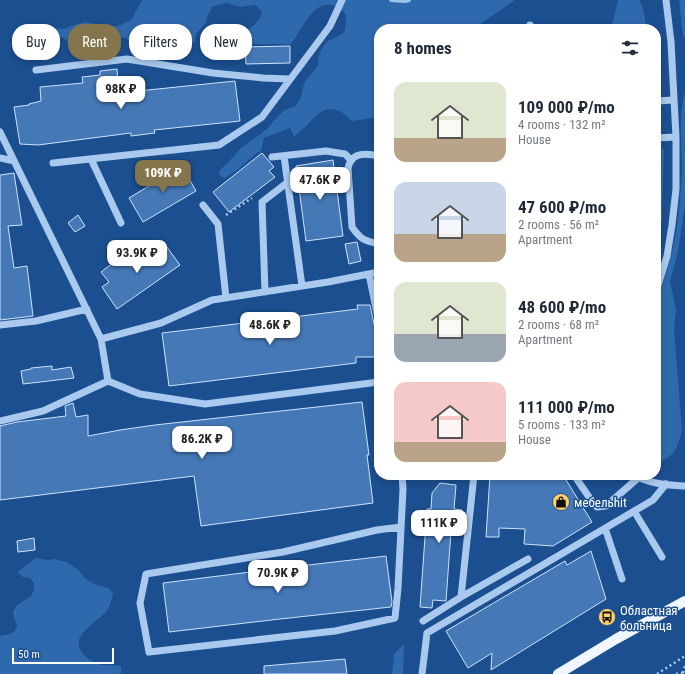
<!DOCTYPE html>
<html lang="en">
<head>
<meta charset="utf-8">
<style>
	:root { --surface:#fff; --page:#f6f6f7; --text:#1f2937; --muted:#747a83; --accent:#84754c }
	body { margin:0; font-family:"Roboto Condensed",sans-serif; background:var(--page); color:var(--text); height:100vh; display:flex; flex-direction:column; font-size:15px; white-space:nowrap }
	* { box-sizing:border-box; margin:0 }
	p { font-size:13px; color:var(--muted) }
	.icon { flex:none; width:22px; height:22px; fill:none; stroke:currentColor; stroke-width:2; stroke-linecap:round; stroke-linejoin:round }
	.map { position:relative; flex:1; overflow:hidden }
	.side { position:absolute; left:374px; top:24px; width:287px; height:456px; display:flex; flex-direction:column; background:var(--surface); border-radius:16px; box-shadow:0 2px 6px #0003 }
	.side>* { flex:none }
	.guide { position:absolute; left:12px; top:24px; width:302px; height:36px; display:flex; gap:8px }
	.scale { position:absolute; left:12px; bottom:10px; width:102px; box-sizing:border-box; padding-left:4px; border:2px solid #fff; border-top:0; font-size:11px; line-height:14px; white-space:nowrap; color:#fff; -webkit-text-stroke:3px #1b4f8f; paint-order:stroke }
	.price { position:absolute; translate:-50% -34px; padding:0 9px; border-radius:8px; background:#fff; color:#222; font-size:13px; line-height:26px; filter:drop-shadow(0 1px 2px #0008) }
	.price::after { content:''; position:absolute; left:50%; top:24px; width:12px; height:9px; margin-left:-6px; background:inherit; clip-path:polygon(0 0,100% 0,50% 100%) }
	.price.active { background:var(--accent); color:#fff }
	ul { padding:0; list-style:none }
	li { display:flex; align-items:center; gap:12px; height:100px; padding:0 20px }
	li span { display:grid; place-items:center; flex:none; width:112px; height:80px; border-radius:12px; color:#555 }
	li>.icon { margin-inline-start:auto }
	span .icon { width:48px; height:48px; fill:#fffc; stroke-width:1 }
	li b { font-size:17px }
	h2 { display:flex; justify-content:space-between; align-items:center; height:48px; padding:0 20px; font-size:17px }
	.pill { padding:0 14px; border-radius:16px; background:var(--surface); box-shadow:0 2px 6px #0003; font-size:14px; line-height:36px }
	.pill.active { background:var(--accent); color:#fff }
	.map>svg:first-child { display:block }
	.green { fill:#2e69ad }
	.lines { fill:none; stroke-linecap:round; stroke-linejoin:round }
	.stream { stroke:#9cc4f0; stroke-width:4 }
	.building { fill:#4478b7; stroke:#cfe3fa }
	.path { stroke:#a9c9ee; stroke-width:2.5; stroke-dasharray:2 3; stroke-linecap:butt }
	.minor { stroke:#a9c9ee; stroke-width:7 }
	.major { stroke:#f0f6ff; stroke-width:10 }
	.labels { text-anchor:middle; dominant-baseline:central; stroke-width:3; stroke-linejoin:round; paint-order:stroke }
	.poi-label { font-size:13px; fill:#fff; stroke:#1b4f8f; text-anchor:start }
</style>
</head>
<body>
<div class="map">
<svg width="685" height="674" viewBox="0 0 685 674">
	<rect width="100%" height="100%" fill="#1b4f8f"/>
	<path class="green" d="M 142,0 L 515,0 L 473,29 L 379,29 L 379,117 L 351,121 C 347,115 342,112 336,110 C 323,105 314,118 305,127 C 302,130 297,133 294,137 L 290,128 L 264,138 L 261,151 L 258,152 L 237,170 L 225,178 L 220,176 L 219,172 L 222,168 L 226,165 L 240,149 L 254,138 L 258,136 L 267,129 L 277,117 L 285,110 L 296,106 L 301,97 L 303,87 L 305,82 L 318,65 L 319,55 L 321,50 L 324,45 L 328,41 L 342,34 L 345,30 L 346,15 C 342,9 338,6 330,5 C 312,2 301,32 291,44 L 239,44 C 242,29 260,26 262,11 L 255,5 L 240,7 L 227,3 L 223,4 L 217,5 L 212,7 L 208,15 L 205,24 L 196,34 L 195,40 L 195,43 L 128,40 L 126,38 L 117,37 L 102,45 L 90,48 L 85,55 C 78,55 72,51 69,45 C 67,42 66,39 63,38 C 57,34 50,37 44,37 L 43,32 L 47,29 L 52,28 L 64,29 L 74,25 L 85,22 L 96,24 L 106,28 L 121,25 L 131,20 Z
		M 618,0 L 640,0 C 640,4 643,5 643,9 C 645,17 644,21 648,29 L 611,29 Z
		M 679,0 L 685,0 L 685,39 L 683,35 Z
		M 685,91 L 685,205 L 678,252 L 670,281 L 676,310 L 674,329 L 682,431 C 677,449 675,457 656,463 L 656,330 L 660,324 L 661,311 L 656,304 C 665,276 675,247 678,218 C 680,201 682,181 682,163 C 681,139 679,115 685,91 Z
		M 656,145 L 664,150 L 662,219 L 656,240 Z
		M 36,558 L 48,560 L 54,559 L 66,562 L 77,569 L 86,579 L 96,585 L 109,588 L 113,593 C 112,600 110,607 105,613 C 101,617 97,619 93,623 C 89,626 80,635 79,640 C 76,651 88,659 96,663 C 104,667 112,664 121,666 L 121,673 L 118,674 L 0,674 L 0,636 L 10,634 L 15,631 L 17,625 L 14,618 L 13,612 L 16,606 L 31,596 L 34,590 L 34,583 L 30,578 L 23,577 L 18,572 Z
		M 404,644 L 403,674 L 392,674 L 394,654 Z"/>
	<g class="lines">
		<path class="stream" d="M 391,0 L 405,1 L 409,0"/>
	</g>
	<path class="building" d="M 290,46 L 290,63 L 246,64 L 245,47 Z
		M 117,69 L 119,93 L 235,81 L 240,121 L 154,130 L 155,133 L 131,136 L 131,133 L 38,145 L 20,144 L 14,107 L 29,105 L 29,104 L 41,101 L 40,87 L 83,83 L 82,77 L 100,75 L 100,71 Z
		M 262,153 L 274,167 L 269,171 L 275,177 L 229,212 L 213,192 Z
		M 333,160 L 343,236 L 306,241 L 296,166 Z
		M 182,166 L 196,191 L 143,222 L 129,198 Z
		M 14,173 L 22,225 L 8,226 L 14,268 L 27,266 L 33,316 L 0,320 L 0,175 Z
		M 78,215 L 85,226 L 75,232 L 68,223 Z
		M 357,242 L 361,261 L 349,264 L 345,244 Z
		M 164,243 L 180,265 L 117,309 L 102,287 L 109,282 L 101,272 L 130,250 L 139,261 Z
		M 357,305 L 370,305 L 374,324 L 376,327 L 379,349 L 379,357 L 356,357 L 356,363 L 169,386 L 162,333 L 358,309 Z
		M 52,366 L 52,370 L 71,367 L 74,378 L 23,384 L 21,371 L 31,369 L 31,368 Z
		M 362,402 L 369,455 L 367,455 L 373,503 L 201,526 L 194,476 L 0,500 L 0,426 L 17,422 L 66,416 L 65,406 L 73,403 L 76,417 L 88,415 L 88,436 L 120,430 L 155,425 Z
		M 490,475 L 563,475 L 592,522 L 553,546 L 524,544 L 525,529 L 499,528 L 499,537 L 486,537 Z
		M 440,483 L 456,485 L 454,509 L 462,510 L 461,531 L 451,531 L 446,601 L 433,600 L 432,608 L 420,607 L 427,509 L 431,509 L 432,493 Z
		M 34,538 L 35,550 L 18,552 L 17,541 Z
		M 591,551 L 606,599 L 491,670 L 492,653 L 468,668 L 446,631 L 565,561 L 567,565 Z
		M 386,556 L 392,602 L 391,607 L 280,619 L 169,632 L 163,583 L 274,569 Z
		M 345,659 L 347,674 L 264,674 L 264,666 Z"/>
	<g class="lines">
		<path class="path" d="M 226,215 L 252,198
			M 683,673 L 685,665
			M 657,674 L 685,656
			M 676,674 L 680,673 L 685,673"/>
		<path class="minor" d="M 530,25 L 530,29
			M 36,70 L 127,59 L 213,73 L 263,78 L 290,79
			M 656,101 L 674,100
			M 0,132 L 101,339
			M 656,138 L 676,137
			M 284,156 L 302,286
			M 379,156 C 370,154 356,152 351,161 C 349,163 349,165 348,168 L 352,227 C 361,240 365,241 379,244
			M 272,157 L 326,151 L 345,154 L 351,160
			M 0,158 L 14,161
			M 91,159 L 121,223
			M 53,163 L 219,145 L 262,117 L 330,26 L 342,0
			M 203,205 L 218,224 L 226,298
			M 369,274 L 379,323
			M 265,292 L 262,202 L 288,182
			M 656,292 L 667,256 L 672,225 L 676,189 L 676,137 L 671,42 L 666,0
			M 0,325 L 36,321 L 87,309
			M 108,381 L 101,339 L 161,323 L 212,300 L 328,282 L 379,272
			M 0,421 L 43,411 L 108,381 L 140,394 L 205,404 L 379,382
			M 574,475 L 591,500 L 597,507 L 606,506 L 638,478
			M 634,475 C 649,484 668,485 685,486
			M 634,511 L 662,557
			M 401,527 L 377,530 L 283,552 L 146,574 L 140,603 L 149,652 L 335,631 L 395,618 L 398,588 L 403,489 L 402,475
			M 605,528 L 622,579
			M 461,597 L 474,475
			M 423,621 L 461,597 L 528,559
			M 422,674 L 427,633 L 653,500 L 666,484"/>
		<path class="major" d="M 558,674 L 616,639 L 685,601"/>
	</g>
	<defs>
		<g id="shop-disc" transform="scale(0.9)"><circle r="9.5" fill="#ffd166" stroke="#1b4f8f"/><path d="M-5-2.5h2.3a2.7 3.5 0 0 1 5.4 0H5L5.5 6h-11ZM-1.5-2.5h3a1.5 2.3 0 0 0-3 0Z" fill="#111"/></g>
		<g id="bus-disc" transform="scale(0.9)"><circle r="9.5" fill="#ffd166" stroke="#1b4f8f"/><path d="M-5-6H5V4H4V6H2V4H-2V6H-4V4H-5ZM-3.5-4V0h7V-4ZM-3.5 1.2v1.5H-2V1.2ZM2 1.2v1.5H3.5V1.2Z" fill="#111"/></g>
	</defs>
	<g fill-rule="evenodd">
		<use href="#shop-disc" x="561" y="502"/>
		<use href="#bus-disc" x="607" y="617"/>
	</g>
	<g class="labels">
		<g class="poi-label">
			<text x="574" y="502">мебельhit</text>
			<text x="620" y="610">Областная<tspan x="620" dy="15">больница</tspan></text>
		</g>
	</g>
</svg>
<div class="scale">50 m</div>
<b class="price" style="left:121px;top:110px">98K ₽</b>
<b class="price active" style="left:163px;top:194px">109K ₽</b>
<b class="price" style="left:320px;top:201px">47.6K ₽</b>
<b class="price" style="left:137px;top:274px">93.9K ₽</b>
<b class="price" style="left:270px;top:346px">48.6K ₽</b>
<b class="price" style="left:202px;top:460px">86.2K ₽</b>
<b class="price" style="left:439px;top:544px">111K ₽</b>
<b class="price" style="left:278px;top:594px">70.9K ₽</b>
<div class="guide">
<a class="pill">Buy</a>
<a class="pill active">Rent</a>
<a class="pill">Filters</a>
<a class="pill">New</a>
</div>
<section class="side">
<h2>8 homes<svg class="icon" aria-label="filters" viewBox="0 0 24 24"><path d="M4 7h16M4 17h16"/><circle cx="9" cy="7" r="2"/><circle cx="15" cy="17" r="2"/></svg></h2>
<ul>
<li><span style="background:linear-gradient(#dfe7d0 70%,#b9a48a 0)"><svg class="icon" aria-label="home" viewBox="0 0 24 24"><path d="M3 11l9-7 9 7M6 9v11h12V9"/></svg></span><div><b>109 000 ₽/mo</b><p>4 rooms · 132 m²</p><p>House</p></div></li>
<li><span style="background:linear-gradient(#c9d6e8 65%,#b9a48a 0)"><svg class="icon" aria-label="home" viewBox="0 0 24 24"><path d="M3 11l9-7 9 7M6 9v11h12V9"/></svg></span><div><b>47 600 ₽/mo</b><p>2 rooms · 56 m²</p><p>Apartment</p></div></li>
<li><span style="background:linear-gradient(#dfe7d0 65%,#9aa5b1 0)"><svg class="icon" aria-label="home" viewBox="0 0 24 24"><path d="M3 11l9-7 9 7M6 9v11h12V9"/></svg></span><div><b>48 600 ₽/mo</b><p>2 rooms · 68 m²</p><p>Apartment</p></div></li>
<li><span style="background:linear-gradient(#f6c9c9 75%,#b9a48a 0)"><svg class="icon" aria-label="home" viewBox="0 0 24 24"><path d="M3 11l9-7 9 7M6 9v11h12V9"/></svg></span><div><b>111 000 ₽/mo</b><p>5 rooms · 133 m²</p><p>House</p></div></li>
</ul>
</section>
</div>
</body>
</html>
